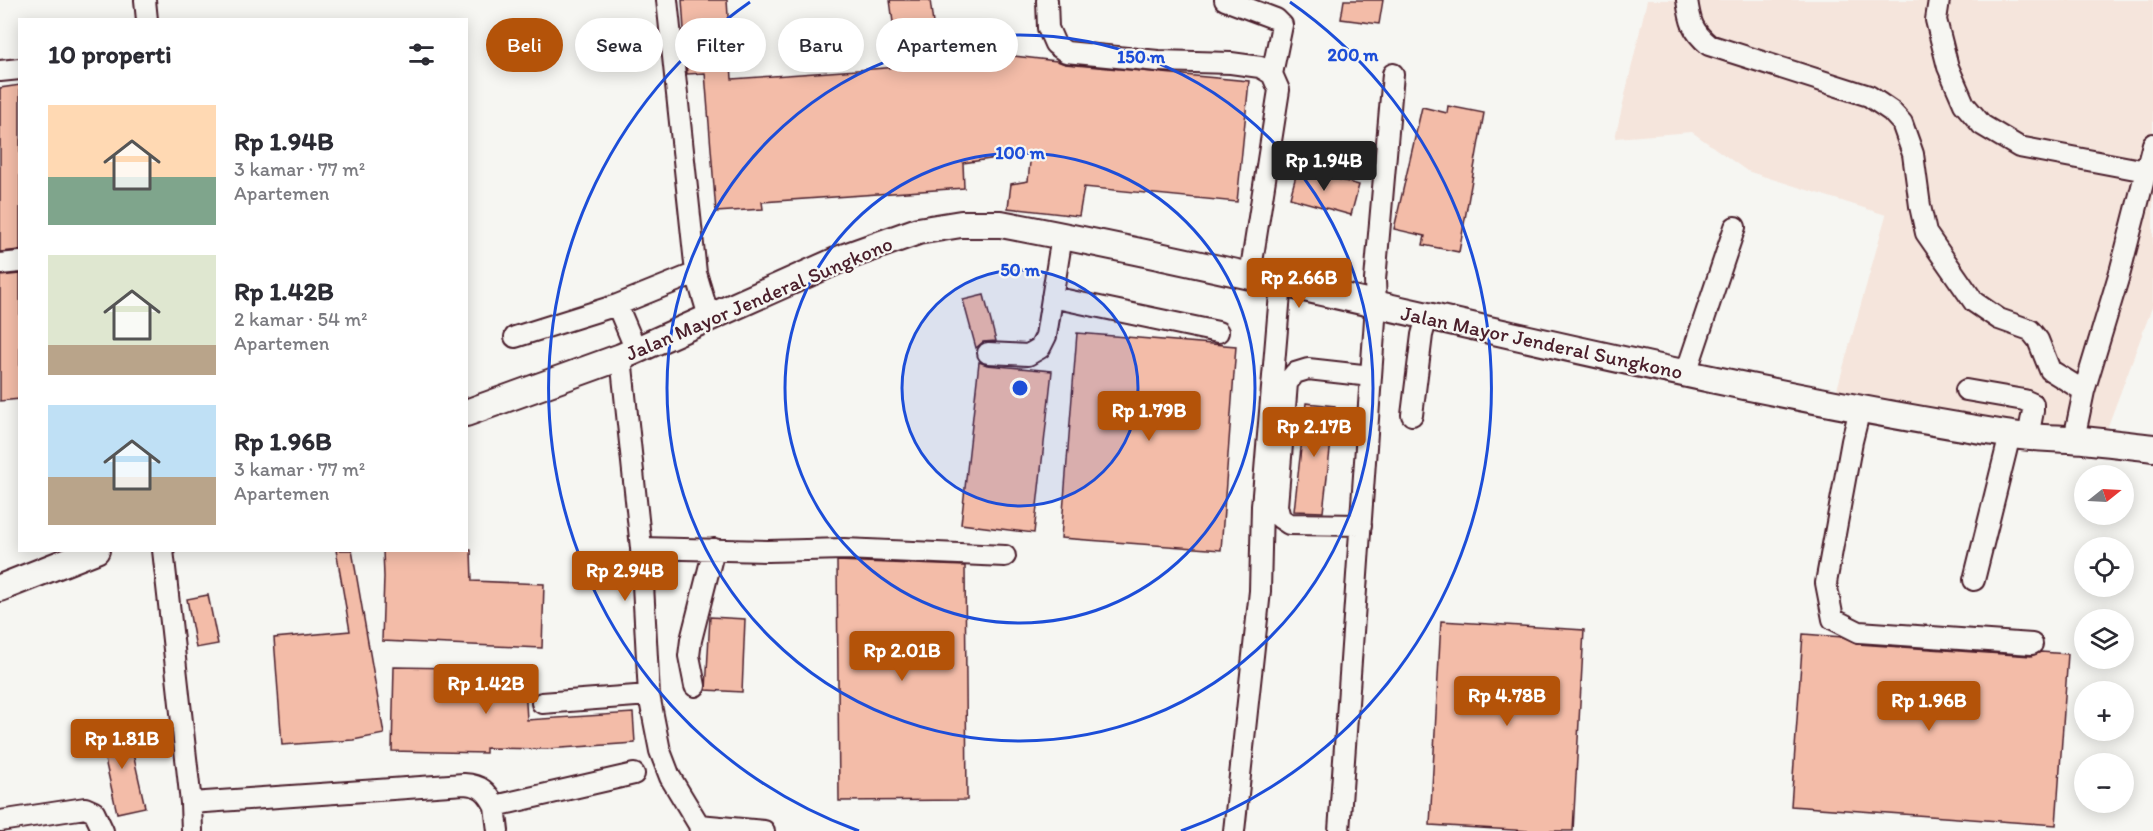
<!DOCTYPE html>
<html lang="id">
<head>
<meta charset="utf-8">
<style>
	:root { --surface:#fff; --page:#f2f2f3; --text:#2b2b33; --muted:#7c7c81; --accent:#b45309 }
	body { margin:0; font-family:Itim,sans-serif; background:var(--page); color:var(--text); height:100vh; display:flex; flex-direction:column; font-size:22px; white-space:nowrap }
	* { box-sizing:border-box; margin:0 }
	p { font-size:20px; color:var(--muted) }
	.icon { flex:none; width:33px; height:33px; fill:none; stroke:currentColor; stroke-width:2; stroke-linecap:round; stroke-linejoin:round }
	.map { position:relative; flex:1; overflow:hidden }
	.side { position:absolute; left:18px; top:18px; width:450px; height:534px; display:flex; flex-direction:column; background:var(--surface); border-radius:0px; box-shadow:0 3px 15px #0003 }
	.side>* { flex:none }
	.guide { position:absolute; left:486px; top:18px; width:570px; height:54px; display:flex; gap:12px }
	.needle { width:39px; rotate:72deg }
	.tools { position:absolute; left:2074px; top:465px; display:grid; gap:12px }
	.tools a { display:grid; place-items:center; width:60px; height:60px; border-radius:50%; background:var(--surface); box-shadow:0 3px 15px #0003; font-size:30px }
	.price { position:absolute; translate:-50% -51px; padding:0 14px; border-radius:6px; background:var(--accent); color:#fff; font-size:20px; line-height:39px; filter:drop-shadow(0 2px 3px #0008) }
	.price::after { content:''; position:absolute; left:50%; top:36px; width:18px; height:14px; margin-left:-9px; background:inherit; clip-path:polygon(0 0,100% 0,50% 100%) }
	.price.active { background:#222; color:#fff }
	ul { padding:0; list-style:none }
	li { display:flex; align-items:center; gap:18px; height:150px; padding:0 30px }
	li span { display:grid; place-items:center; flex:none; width:168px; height:120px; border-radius:0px; color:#555 }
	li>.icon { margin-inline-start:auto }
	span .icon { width:72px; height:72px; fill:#fffc; stroke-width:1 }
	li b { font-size:26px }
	h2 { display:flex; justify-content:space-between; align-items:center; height:72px; padding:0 30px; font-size:26px }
	.pill { padding:0 21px; border-radius:27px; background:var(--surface); box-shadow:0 3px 15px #0003; font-size:21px; line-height:54px }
	.pill.active { background:var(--accent); color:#fff }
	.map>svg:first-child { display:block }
	.built { fill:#f5e5dc }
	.building { fill:#f3bca8; stroke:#4a1f2b; stroke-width:1.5 }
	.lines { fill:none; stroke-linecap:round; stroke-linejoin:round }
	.minor-casing { stroke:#4a1f2b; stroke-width:24 }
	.major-casing { stroke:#4a1f2b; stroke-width:30 }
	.minor { stroke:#f6f6f2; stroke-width:20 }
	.major { stroke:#f6f6f2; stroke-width:26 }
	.ring { fill:none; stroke:#1d4ed8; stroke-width:3 }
	.labels { text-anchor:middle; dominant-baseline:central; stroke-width:4.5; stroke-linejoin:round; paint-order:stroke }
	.street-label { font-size:21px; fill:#4a1f2b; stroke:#f6f6f2 }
	.centre { fill:#1d4ed8; stroke:#f6f6f2; stroke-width:3 }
	.ring-label { font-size:18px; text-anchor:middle; font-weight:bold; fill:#1d4ed8; stroke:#f6f6f2; stroke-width:4.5; stroke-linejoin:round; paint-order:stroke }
</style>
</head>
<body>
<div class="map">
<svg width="2153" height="831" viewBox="0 0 2153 831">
	<rect width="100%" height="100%" fill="#f6f6f2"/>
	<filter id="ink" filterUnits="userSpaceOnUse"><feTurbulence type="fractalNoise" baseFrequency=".0167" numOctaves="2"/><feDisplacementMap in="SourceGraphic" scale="12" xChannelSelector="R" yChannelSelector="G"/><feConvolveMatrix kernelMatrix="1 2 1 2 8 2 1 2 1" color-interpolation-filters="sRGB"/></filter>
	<g filter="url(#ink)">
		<path class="built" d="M 1647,0 L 2153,0 L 2153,305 L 2105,434 L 1836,393 L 1886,215 L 1747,171 L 1692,132 L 1615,138 Z"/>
		<path class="building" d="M 682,0 L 727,0 L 732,79 L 899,67 L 890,0 L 930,0 L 938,63 L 1014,52 L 1014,56 L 1057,61 L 1065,64 L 1249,81 L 1237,202 L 1084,187 L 1079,216 L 1008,208 L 1011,184 L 1028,181 L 1031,153 L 963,163 L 964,188 L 762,202 L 763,209 L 716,212 L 705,73 L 687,74 Z
			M 1344,0 L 1383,0 L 1379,24 L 1341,19 Z
			M 20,85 L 20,250 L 0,252 L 0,88 Z
			M 1448,106 L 1484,113 L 1459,252 L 1423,245 L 1425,236 L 1394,229 L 1422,107 L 1447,113 Z
			M 1298,168 L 1359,185 L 1351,215 L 1290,198 Z
			M 20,274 L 20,399 L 0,401 L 0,276 Z
			M 984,295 L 996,341 L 983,342 L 976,348 L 963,300 Z
			M 1077,333 L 1236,346 L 1221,550 L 1061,538 Z
			M 979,362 L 987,365 L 1052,371 L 1034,533 L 961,524 Z
			M 1306,403 L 1335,406 L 1323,512 L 1294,511 Z
			M 336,550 L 352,550 L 384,734 L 353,740 L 282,745 L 274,638 L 350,631 Z
			M 383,550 L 471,550 L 472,581 L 544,584 L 542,648 L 382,641 L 384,577 Z
			M 837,561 L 965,566 L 967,800 L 839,801 Z
			M 208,595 L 218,644 L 196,648 L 187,599 Z
			M 710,617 L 745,619 L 742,692 L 706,690 Z
			M 1441,621 L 1584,630 L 1573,831 L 1530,831 L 1430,825 Z
			M 1803,634 L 1843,637 L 1858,644 L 2031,656 L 2041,652 L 2068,654 L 2056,825 L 1791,806 Z
			M 394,667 L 524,669 L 527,720 L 633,713 L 635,743 L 546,749 L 486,748 L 486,753 L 392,751 Z
			M 127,727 L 145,807 L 117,813 L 99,733 Z"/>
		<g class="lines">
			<g class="minor-casing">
				<path id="minor" d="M 145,0 L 147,20
					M 1047,0 L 1048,28 L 1055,44 L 1066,52 L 1158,61 L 1231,63 L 1260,67 L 1272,74 L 1279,90 L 1250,275
					M 1225,0 L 1276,19 L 1282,25 L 1272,74
					M 1687,0 C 1690,21 1692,31 1709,45 L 1869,96 L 1891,111 L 1902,123 L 1913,154 L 1920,206 L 1926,233 L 1974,302 L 1999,319 L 2030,330 L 2038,340 L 2050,370 L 2084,391
					M 1939,0 L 1936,20 L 1948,67 L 1964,104 L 1982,125 L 2019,147 L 2146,171
					M 0,71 L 20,69
					M 0,264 L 20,262
					M 696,273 L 709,317
					M 1052,297 L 1218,332
					M 617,305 L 636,350
					M 515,337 L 617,305 L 696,273 L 667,0
					M 988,353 L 1028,355 L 1040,348 L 1046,336 L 1062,236
					M 621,357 L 641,548 L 649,695 L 660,751 L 670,777 L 699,825 L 700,831
					M 1686,373 L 1735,227
					M 1966,390 L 2024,400 L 2033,404 L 2033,411 L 2028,437
					M 1860,409 L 1852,441 L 1826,583 L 1833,619 L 1859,632 L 2032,644
					M 1412,415 L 1422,335 L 1427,317
					M 2074,439 L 2084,391 L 2120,272 L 2153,144
					M 1361,525 L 1289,524 L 1280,518 L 1277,506 L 1287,383 L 1295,373 L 1308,369 L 1371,376
					M 641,548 L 768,551 L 844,549 L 1005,556
					M 163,550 L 191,803 L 192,831
					M 1974,580 L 2010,435
					M 695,686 L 689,656 L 691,640 L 714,549
					M 542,703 L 649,695
					M 191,803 L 464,784 C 481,785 487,791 495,806 L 634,774
					M 495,806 L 498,831
					M 0,821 L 85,808 L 94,812 L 103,831
					M 699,825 L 764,831
					M 1234,831 L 1260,591 L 1262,506 L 1281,282
					M 1339,831 L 1376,305 L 1375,280 L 1393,74"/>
			</g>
			<g class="major-casing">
				<path id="major" d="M 466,413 L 621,357 L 845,257 L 918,231 L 961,224 L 1001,224 C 1337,288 1668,381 2006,434 C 2027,438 2049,438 2071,439 C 2098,441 2126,445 2153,448
					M 0,588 L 96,550"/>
			</g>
			<use href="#minor" class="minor"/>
			<use href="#major" class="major"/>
		</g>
	</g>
	<circle cx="1020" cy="388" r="118" fill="#1d4ed8" fill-opacity=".12"/>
	<g class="ring">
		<circle cx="1020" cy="388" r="118"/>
		<circle cx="1020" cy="388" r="235"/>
		<circle cx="1020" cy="388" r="353"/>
		<path d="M859 831A471 471 0 0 1 750 2M1290 2A471 471 0 0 1 1181 831"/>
	</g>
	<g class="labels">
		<g class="street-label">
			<text transform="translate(759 298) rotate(-23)">Jalan Mayor Jenderal Sungkono</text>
			<text transform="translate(1542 342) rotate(12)">Jalan Mayor Jenderal Sungkono</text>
		</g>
	</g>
	<circle cx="1020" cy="388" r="9" class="centre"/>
	<g class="ring-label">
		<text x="1353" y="61">200 m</text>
		<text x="1141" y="63">150 m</text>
		<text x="1020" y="159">100 m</text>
		<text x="1020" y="276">50 m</text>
	</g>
</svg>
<div class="tools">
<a><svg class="needle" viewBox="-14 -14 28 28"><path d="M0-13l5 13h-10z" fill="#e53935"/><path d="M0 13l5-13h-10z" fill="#7c7c81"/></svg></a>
<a><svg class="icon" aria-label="locate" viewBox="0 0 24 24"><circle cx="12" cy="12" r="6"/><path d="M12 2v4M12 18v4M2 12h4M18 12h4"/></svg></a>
<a><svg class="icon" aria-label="layers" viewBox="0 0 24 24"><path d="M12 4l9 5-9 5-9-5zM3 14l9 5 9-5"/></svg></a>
<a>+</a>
<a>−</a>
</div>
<b class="price active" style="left:1324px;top:192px">Rp 1.94B</b>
<b class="price" style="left:1299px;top:309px">Rp 2.66B</b>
<b class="price" style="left:1149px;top:442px">Rp 1.79B</b>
<b class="price" style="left:1314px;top:458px">Rp 2.17B</b>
<b class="price" style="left:625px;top:602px">Rp 2.94B</b>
<b class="price" style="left:902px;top:682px">Rp 2.01B</b>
<b class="price" style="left:486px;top:715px">Rp 1.42B</b>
<b class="price" style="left:1507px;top:727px">Rp 4.78B</b>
<b class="price" style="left:1929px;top:732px">Rp 1.96B</b>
<b class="price" style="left:122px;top:770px">Rp 1.81B</b>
<div class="guide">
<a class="pill active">Beli</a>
<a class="pill">Sewa</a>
<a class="pill">Filter</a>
<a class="pill">Baru</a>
<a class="pill">Apartemen</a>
</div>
<section class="side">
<h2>10 properti<svg class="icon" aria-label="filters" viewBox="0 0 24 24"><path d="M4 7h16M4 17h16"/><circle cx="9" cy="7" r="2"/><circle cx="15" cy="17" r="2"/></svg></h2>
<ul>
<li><span style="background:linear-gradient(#ffd9b3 60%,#7fa58c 0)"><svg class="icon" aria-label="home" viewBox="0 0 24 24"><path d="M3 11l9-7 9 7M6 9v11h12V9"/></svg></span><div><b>Rp 1.94B</b><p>3 kamar · 77 m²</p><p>Apartemen</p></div></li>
<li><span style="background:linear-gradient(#dfe7d0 75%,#b9a48a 0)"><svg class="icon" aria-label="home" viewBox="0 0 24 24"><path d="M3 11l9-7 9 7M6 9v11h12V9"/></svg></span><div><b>Rp 1.42B</b><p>2 kamar · 54 m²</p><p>Apartemen</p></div></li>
<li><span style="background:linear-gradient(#bfe0f5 60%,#b9a48a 0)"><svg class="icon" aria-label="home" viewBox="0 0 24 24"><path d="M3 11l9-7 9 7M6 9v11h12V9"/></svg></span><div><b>Rp 1.96B</b><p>3 kamar · 77 m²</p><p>Apartemen</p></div></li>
</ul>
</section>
</div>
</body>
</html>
